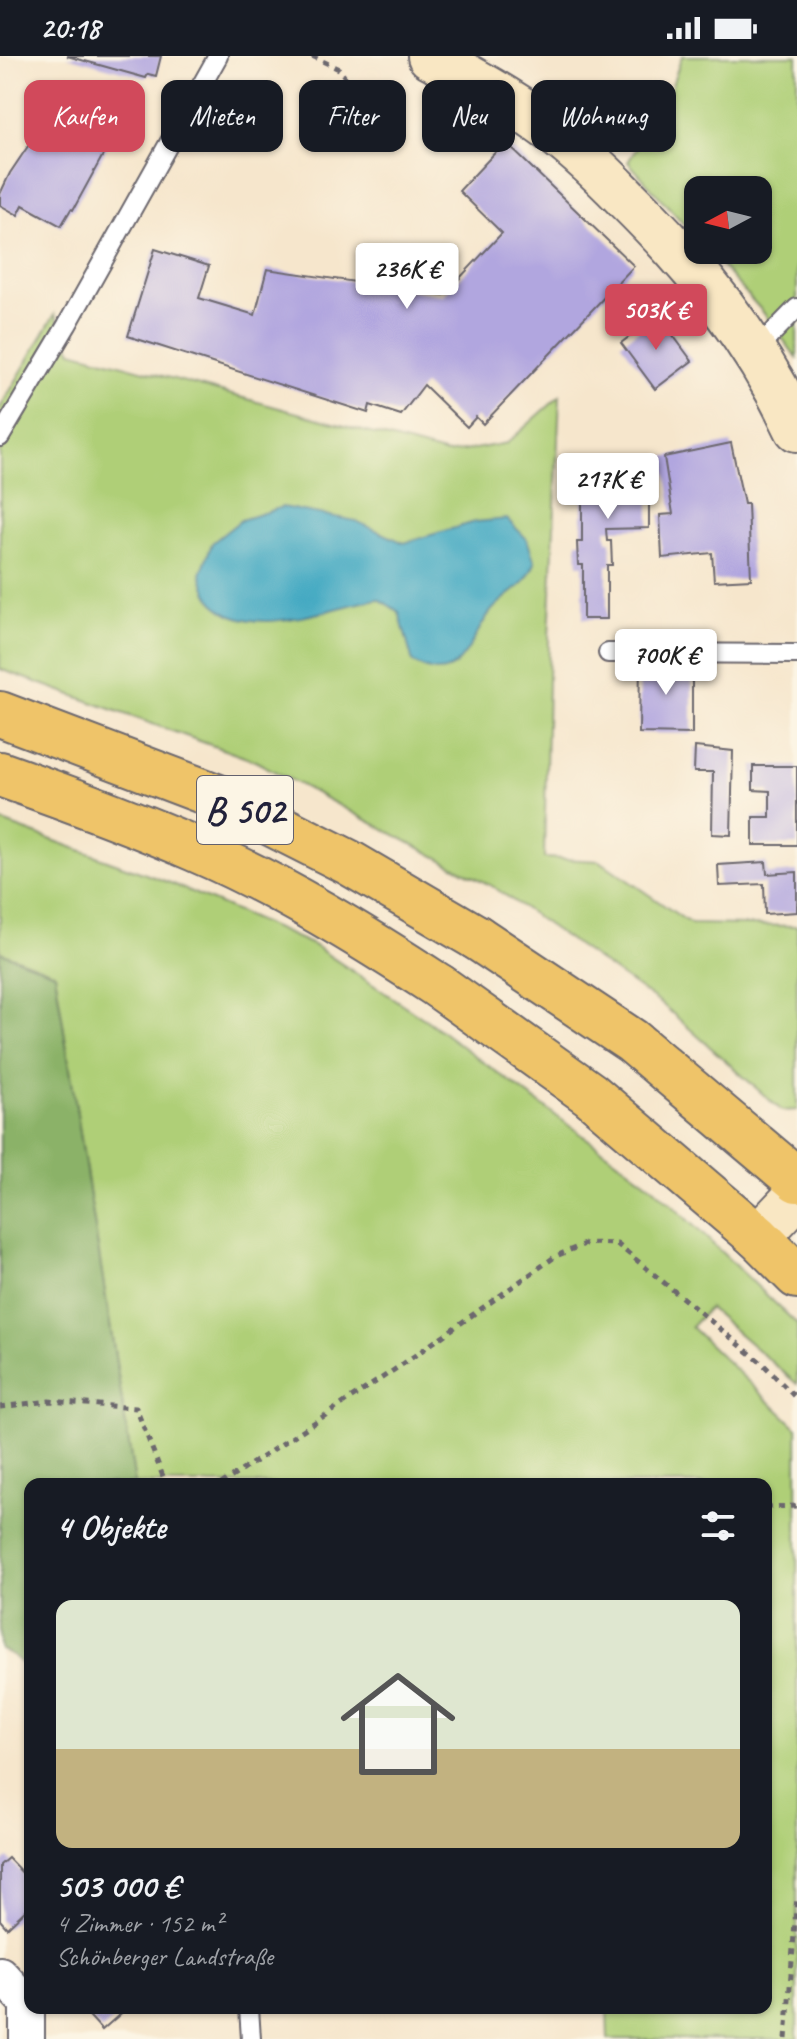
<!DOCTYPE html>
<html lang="de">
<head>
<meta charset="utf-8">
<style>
	:root { --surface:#171b24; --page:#242831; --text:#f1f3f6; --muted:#9ea1a6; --accent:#d1495b }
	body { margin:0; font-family:Caveat,sans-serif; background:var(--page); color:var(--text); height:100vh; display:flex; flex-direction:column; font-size:30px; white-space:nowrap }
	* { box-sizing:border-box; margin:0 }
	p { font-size:26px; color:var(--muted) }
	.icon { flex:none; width:44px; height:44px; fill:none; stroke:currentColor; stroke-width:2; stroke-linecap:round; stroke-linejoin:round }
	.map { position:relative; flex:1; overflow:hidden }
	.side { position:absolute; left:24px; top:1422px; width:748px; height:536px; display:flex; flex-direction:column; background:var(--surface); border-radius:16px; box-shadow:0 2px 6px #0004 }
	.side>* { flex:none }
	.top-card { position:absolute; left:24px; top:24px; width:750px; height:72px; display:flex; gap:16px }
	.needle { width:52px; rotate:263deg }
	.fabs { position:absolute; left:684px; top:120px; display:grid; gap:16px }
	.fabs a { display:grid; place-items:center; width:88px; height:88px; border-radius:16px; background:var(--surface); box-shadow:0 2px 6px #0004; font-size:40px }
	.price { position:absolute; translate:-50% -68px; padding:0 18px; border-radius:8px; background:#fff; color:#222; font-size:26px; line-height:52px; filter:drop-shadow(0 2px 4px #0008) }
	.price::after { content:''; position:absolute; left:50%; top:48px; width:24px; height:18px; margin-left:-12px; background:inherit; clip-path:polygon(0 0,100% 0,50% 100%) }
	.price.active { background:var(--accent); color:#fff }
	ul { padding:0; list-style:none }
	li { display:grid; align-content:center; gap:16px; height:424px; padding:0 32px }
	li span { display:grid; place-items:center; height:248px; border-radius:16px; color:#555 }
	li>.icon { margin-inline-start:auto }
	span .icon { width:144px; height:144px; fill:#fffc; stroke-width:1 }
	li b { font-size:34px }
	h2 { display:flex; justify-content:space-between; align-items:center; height:96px; padding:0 32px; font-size:34px }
	.tag { padding:0 28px; border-radius:16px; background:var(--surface); box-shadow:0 2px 6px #0004; font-size:28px; line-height:72px }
	.tag.active { background:var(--accent); color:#fff }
	.status { display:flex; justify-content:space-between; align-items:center; height:56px; padding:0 40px; background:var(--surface); direction:ltr }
	.status svg { height:22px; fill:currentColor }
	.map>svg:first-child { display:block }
	.green { fill:#afcf77; stroke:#687859; stroke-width:2 }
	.forest { fill:#8bb268; stroke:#566a52; stroke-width:2 }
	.water { fill:#42a9c2; stroke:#32667e; stroke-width:2 }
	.building { fill:#b1a6df }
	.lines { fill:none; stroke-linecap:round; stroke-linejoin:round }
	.lane-casing { stroke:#6c676e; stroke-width:22 }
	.street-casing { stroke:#6c676e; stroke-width:38 }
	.secondary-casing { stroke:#6c676e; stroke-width:48 }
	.primary-casing { stroke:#6c676e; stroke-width:48 }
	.highway-casing { stroke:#6c676e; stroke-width:48 }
	.path { stroke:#6c676e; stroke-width:5; stroke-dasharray:6 6; stroke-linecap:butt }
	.lane { stroke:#fff; stroke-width:18 }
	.street { stroke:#fff; stroke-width:34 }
	.secondary { stroke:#f9e7c3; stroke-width:44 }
	.primary { stroke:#efc469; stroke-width:44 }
	.highway { stroke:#efc469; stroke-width:44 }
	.labels { text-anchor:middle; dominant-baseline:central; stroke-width:8; stroke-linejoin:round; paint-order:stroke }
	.shield { fill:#fcf5e5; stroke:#63616e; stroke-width:2 }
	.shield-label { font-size:38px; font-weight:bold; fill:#22223b }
</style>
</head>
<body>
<div class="status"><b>20:18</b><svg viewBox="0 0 49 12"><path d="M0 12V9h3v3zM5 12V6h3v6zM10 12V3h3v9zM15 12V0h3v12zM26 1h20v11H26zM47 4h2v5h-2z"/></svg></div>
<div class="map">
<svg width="797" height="1983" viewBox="0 0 797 1983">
	<rect width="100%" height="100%" fill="#fcf5e5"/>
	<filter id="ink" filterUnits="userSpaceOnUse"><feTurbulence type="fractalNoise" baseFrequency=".0125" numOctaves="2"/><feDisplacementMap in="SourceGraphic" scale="16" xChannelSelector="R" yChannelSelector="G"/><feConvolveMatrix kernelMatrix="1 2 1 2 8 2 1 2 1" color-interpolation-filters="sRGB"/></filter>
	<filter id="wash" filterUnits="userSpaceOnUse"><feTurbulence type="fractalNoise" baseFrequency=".006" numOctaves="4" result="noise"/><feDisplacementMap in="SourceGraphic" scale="32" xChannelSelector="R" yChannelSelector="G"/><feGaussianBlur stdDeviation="1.8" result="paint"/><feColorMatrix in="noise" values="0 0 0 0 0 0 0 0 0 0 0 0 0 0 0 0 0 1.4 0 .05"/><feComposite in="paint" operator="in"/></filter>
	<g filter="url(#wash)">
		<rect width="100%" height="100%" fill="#f6e6cc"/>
		<path class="green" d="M 682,0 L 797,0 L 797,302 L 762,255 L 707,194 L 758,194 L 758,134 L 698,134 L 698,184 L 628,106 L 667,43 Z
			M 55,258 L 72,295 L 447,398 L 507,387 L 560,340 L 549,582 L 544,802 L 600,805 L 691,868 L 797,870 L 797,1054 L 782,1055 L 663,949 L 492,830 L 255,705 L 0,613 L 0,352 Z
			M 0,765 L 173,828 L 313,889 L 429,966 L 654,1132 L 797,1268 L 797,1328 L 709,1252 L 691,1271 L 797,1372 L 797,1983 L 608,1983 L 607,1952 L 766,1952 L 766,1428 L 135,1428 L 55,917 L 0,896 Z"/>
		<path class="forest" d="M 0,896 L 55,917 L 135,1428 L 30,1428 L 30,1616 L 12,1599 L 0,1593 Z"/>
		<path class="water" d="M 282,451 L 356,465 L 404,487 L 475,466 L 507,463 L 527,483 L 535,507 C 522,536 513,532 493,553 C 479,567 468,605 448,613 C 435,618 425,613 413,607 L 399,556 L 379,543 C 330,550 253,587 213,546 C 207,540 204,526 201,518 L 212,487 L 241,464 Z"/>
		<g id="blocks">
			<path class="building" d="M 67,0 L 161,0 L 156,20 L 148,18 L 146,22 Z
				M 74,28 L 126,57 L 73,154 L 71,153 L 61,170 L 23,149 L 18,159 L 0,149 L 0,138 L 10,117 L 51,56 L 56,59 Z
				M 505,86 L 634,210 L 483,368 L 476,361 L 467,371 L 424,329 L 401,359 L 370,349 L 368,357 L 128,280 L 155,193 L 209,210 L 199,242 L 255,259 L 267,213 L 444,239 L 502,177 L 459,135 Z
				M 658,259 L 692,305 L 655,333 L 621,287 Z
				M 731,387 L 744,448 L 748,448 L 751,523 L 714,525 L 712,497 L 662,502 L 660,459 L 673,458 L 664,401 Z
				M 582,400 L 605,400 L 606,406 L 649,406 L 649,472 L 606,473 L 607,485 L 611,485 L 612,509 L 607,509 L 607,563 L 583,563 L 583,509 L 578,509 L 577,486 L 582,486 Z
				M 640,603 L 692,604 L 692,678 L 639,677 Z
				M 695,691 L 733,695 L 731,779 L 712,778 L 713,716 L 694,716 Z
				M 753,710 L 797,710 L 797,789 L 753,789 L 753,761 L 770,761 L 770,735 L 753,734 Z
				M 766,806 L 767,818 L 797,816 L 797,856 L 765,858 L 764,828 L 719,830 L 718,809 Z
				M 8,1802 L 30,1825 L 30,1850 L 7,1872 L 0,1864 L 0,1809 Z
				M 82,1952 L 127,1952 L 102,1974 Z"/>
		</g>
	</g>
	<g filter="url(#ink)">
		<use href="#blocks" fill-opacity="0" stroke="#6c676e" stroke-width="2"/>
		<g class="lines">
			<g class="lane-casing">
				<path id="lane" d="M 755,295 L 797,252
					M 0,381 L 67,269 L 218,0
					M 608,597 L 797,598
					M 249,1952 L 251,1983"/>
			</g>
			<g class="street-casing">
				<path id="street" d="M 0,1918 L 27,1947 L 27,1983"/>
			</g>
			<g class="secondary-casing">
				<path id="secondary" d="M 430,0 C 468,21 505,41 540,66 C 572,88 600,115 627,143 C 697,212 755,284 797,373
					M 758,1181 L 797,1140"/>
			</g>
			<g class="primary-casing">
				<path id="primary" d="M 476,881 L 632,985 L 797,1124
					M 440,931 L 590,1038 L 758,1181 L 797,1220"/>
			</g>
			<g class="highway-casing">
				<path id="highway" d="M 0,658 L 221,742 L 348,806 L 476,881
					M 0,718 C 65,741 131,765 195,793 C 281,830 362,880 440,931"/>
			</g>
			<path class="path" d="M 312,0 L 339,13 L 356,37
				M 0,1351 L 49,1345 L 136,1352 L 166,1428
				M 221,1428 L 400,1310 L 556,1200 L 587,1187 L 617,1188 L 763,1308 L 797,1343
				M 766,1451 L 797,1450
				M 786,1983 L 797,1840"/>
			<use href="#lane" class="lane"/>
			<use href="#street" class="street"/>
			<use href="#secondary" class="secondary"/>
			<use href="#primary" class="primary"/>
			<use href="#highway" class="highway"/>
		</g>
	</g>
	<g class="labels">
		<rect class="shield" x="197" y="720" width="96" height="68" rx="6"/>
		<g class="shield-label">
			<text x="245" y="754">B 502</text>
		</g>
	</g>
</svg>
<div class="fabs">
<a><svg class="needle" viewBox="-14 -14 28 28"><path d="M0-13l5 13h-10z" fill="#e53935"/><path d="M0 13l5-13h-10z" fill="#9ea1a6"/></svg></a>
</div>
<b class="price" style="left:407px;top:255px">236K €</b>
<b class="price active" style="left:656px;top:296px">503K €</b>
<b class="price" style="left:608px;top:465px">217K €</b>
<b class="price" style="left:666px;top:641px">700K €</b>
<div class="top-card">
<a class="tag active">Kaufen</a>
<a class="tag">Mieten</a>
<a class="tag">Filter</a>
<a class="tag">Neu</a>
<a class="tag">Wohnung</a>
</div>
<section class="side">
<h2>4 Objekte<svg class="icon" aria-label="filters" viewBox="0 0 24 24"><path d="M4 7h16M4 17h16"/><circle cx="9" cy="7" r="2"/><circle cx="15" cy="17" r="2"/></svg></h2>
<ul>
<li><span style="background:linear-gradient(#dfe7d0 60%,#c2b280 0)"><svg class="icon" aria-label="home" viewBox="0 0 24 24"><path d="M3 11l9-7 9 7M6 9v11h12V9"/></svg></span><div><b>503 000 €</b><p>4 Zimmer · 152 m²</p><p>Schönberger Landstraße</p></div></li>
</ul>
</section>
</div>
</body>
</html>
